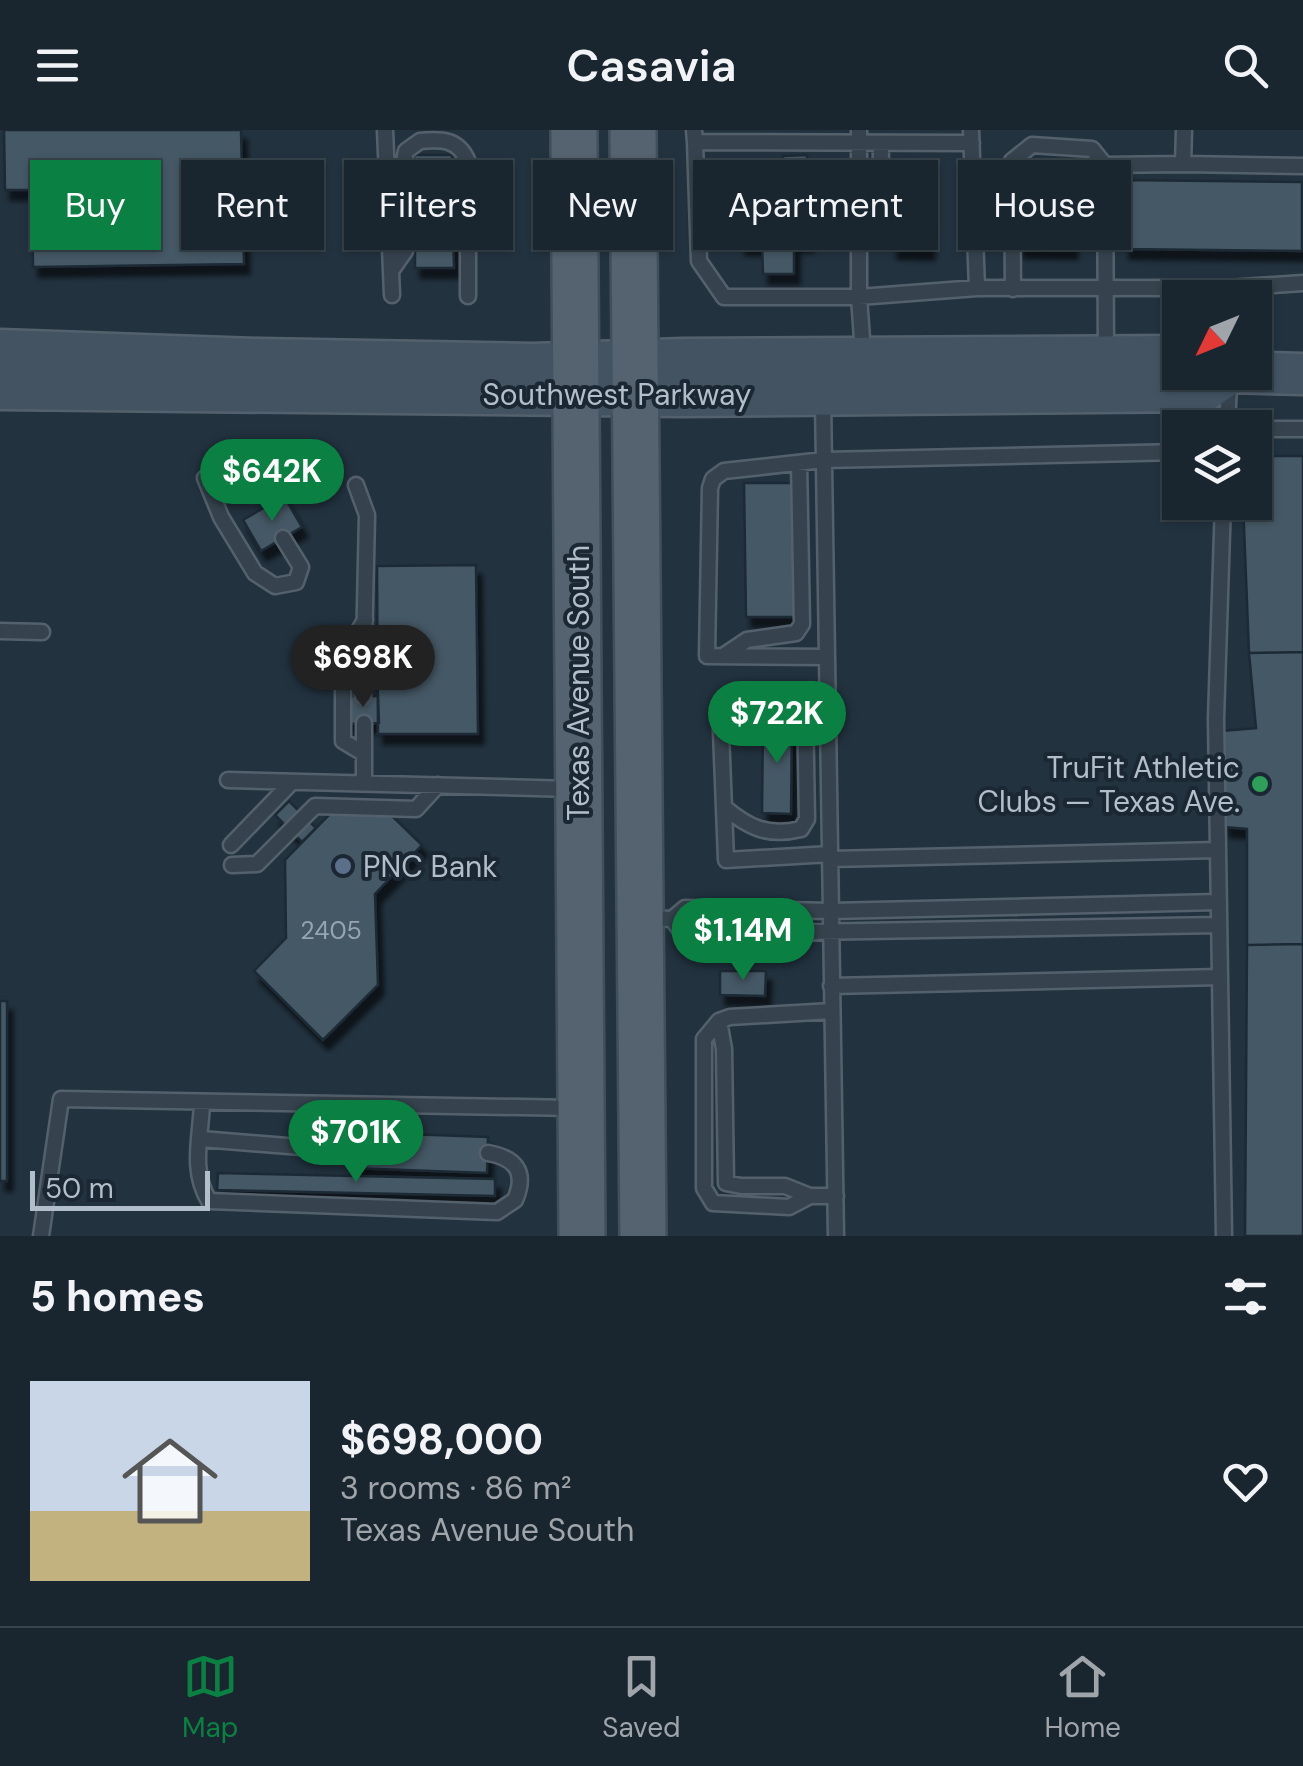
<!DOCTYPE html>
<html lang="en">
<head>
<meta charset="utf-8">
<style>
	:root { --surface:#1a262f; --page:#27323b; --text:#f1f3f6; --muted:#9fa5aa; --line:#38434b; --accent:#0b8043 }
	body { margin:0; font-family:"DM Sans",sans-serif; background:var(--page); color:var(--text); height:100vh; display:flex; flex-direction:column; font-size:38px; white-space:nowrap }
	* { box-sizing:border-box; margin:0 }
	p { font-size:32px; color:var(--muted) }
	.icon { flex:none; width:55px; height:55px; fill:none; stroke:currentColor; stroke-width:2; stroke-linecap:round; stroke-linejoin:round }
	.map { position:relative; height:1106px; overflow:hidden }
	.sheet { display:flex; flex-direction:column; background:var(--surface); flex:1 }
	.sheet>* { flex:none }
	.hud { position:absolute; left:30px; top:30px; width:1245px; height:90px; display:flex; gap:20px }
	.needle { width:65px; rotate:227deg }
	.buttons { position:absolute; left:1162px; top:150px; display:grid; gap:20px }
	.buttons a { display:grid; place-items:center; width:110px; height:110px; border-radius:0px; background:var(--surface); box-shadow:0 2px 8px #0004,0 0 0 2px var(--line); font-size:50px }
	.scale { position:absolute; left:30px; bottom:25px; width:180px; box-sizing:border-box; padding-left:10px; border:5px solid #b2beca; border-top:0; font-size:28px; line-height:35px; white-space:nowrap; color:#b2beca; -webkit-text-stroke:8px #1b2833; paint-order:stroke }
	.price { position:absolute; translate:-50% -85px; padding:0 22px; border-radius:35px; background:var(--accent); color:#fff; font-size:32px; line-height:65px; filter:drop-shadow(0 2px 5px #0008) }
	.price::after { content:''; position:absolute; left:50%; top:60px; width:30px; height:22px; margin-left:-15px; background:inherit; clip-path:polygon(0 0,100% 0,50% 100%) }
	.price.current { background:#222; color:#fff }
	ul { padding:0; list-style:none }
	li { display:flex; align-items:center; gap:30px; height:250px; padding:0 30px }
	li+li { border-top:2px solid var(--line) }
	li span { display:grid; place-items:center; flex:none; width:280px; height:200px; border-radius:0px; color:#555 }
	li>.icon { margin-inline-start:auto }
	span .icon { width:120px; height:120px; fill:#fffc; stroke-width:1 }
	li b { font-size:42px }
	h2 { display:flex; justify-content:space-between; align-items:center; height:120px; padding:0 30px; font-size:42px }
	.tag { padding:0 35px; border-radius:0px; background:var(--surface); box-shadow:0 2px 8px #0004,0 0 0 2px var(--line); font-size:35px; line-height:90px }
	.tag.current { background:var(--accent); color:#fff }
	header { display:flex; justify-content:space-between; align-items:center; height:130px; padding:0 30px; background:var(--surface); font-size:45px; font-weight:600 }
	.dock { display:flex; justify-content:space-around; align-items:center; height:140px; border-top:2px solid var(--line); background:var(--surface); font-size:28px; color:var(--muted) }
	.dock a { display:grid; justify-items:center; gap:5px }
	.dock .current { color:var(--accent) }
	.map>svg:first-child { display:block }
	.building { fill:#455865; stroke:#1d2a35; stroke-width:2.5; filter:url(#shadow) }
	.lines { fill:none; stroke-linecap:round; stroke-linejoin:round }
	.service-casing { stroke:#54616c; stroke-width:19 }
	.secondary-casing { stroke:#54616c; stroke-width:45 }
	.primary-casing { stroke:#424f5a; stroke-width:50 }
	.service { stroke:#36434e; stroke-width:14 }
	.secondary { stroke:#435362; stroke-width:40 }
	.primary { stroke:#54636f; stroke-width:45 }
	.leisure-dot { fill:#2e9e5b; stroke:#1b2833; stroke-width:4 }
	.service-dot { fill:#5c6f8a; stroke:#1b2833; stroke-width:4 }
	.labels { text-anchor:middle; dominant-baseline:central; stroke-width:8; stroke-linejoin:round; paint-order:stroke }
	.number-label { font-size:25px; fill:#97a4b1 }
	.street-label { font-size:30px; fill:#b2beca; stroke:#1b2833 }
	.poi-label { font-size:30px; fill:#b2beca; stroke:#1b2833; text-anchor:end }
</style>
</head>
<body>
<header><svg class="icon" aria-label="menu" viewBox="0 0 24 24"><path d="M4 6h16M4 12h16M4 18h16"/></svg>Casavia<svg class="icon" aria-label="search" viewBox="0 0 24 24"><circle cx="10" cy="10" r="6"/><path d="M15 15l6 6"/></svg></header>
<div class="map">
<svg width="1303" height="1106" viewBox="0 0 1303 1106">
	<defs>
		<filter id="shadow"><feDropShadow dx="5.5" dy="10" stdDeviation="2.5" flood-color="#0009"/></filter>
	</defs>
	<rect width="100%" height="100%" fill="#22323f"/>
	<path class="building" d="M 4,0 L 241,0 L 244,134 L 33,137 L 32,60 L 5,60 Z
		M 414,25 L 452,25 L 453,52 L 458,52 L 459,96 L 453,96 L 454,138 L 415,138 L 415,103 L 410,103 L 410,70 L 415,70 Z
		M 807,25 L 808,112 L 794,112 L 794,144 L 763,144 L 762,115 L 740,115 L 739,61 L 750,61 L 750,36 L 783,36 L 783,26 Z
		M 893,38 L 930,39 L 929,120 L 892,119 Z
		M 1019,45 L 1073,46 L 1072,119 L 1018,118 Z
		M 1124,50 L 1302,52 L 1302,121 L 1124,119 Z
		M 1255,326 L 1303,326 L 1303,522 L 1249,523 L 1243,372 L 1255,372 Z
		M 744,353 L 795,353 L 799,487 L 746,487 Z
		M 284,366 L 302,397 L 261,421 L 243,390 Z
		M 476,435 L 478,604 L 378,604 L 377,436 Z
		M 1303,522 L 1303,814 L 1247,815 L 1247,699 L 1224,697 L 1221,601 L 1256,598 L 1249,523 Z
		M 347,566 L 378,566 L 379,593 L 348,594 Z
		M 763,588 L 792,589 L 791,684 L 762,683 Z
		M 289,671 L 316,698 L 302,712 L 275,685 Z
		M 389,683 L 422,715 L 375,764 L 378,855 L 323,910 L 254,841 L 286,808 L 285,730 L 330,684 Z
		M 1303,814 L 1303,1106 L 1245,1106 L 1247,815 Z
		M 720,841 L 766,841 L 765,866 L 720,865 Z
		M 0,871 L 7,871 L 7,1051 L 0,1051 Z
		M 351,1002 L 488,1007 L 487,1043 L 350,1038 Z
		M 218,1043 L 495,1049 L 495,1066 L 217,1060 Z"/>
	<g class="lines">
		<g class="service-casing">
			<path id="service" d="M 385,0 L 392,165
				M 694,0 L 695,12 L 972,13
				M 859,0 L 859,167 L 863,223
				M 971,0 L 977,158
				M 695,12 L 699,131 L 724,167 L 859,167 L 977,158 L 1228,158
				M 1183,34 L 1303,36
				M 860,110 L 880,94 L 881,15
				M 391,141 L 405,121 L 404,32 L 406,21 L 420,11 C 442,9 459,9 468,32 L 468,166
				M 1013,159 L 1012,31 L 1032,15 L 1092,19 L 1105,35
				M 1229,167 L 1228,158 L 1303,153
				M 1106,222 L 1105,35 L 1183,34 L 1184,0
				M 823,270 L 836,1106
				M 1227,298 L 1229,253
				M 1255,299 L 1303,299
				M 205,348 L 221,387 L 255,443 L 275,456 L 296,452 L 301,437 L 283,408
				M 356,355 L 367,385 L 363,566
				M 1223,372 L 1216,589 L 1224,1106
				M 0,501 L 42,502
				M 723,526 L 747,510 L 796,503 L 802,494 L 799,333
				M 827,527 L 707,526 L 710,358 L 713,349 L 724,341 L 824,330 L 1180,322
				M 827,573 L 720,576 L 726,730 L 830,724
				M 364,593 L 364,652
				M 363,623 L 343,611 L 343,527 L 365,490
				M 228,650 L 573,659
				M 724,677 C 749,698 768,707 801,699 L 807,689 L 805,574
				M 231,715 L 292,652
				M 830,729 L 1218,720
				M 232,735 L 257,734 L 315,676 L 416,679 L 438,655
				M 648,788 L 672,789 L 685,778 L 831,781 L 1219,772
				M 672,789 L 683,804 L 1219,795
				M 831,856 L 1220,847
				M 719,891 L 724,919 L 726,1053 L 741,1056 L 785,1056 L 810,1066 L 836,1066
				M 202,972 C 201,1008 190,1039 209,1071 L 497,1082 L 515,1070 C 527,1042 516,1028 488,1023
				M 201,1009 L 350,1021
				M 810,1066 L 789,1077 L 713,1073 L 704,1058 L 704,909 L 719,891 L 730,887 L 832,881
				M 41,1106 L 61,969 L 574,978"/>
		</g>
		<g class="secondary-casing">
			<path id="secondary" d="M 0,220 L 259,229 L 533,234 L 683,229 L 1180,226
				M 1227,242 L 1303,244
				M 0,259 L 682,266 L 1204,261 L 1229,244"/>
		</g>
		<g class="primary-casing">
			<path id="primary" d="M 574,0 L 582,1106
				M 633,0 L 643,1106"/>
		</g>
		<use href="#service" class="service"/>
		<use href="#secondary" class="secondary"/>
		<use href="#primary" class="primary"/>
	</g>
	<circle class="leisure-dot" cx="1260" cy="654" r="10"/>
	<circle class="service-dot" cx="343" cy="736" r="10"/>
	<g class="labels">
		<g class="number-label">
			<text x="331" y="800">2405</text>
		</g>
		<g class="street-label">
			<text x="617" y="264">Southwest Parkway</text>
			<text transform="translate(578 553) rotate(-90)">Texas Avenue South</text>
		</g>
		<g class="poi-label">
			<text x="1240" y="637">TruFit Athletic<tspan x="1240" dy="34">Clubs — Texas Ave.</tspan></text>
			<text x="363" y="736" text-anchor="start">PNC Bank</text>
		</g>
	</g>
</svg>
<div class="buttons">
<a><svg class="needle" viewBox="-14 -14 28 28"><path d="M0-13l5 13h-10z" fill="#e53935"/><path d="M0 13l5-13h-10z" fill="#9fa5aa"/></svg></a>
<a><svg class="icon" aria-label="layers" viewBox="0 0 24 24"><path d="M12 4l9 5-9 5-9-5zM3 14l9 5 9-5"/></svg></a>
</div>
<div class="scale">50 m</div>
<b class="price" style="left:272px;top:394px">$642K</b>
<b class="price current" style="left:363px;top:580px">$698K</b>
<b class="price" style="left:777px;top:636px">$722K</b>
<b class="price" style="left:743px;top:853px">$1.14M</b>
<b class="price" style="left:356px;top:1055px">$701K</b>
<div class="hud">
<a class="tag current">Buy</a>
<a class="tag">Rent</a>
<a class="tag">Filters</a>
<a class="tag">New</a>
<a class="tag">Apartment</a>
<a class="tag">House</a>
</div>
</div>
<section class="sheet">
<h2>5 homes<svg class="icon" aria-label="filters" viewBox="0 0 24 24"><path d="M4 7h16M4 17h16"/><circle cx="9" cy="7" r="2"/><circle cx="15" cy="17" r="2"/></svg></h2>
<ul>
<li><span style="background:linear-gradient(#c9d6e8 65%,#c2b280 0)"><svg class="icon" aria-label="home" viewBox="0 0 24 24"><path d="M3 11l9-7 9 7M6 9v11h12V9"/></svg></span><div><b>$698,000</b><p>3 rooms · 86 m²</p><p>Texas Avenue South</p></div><svg class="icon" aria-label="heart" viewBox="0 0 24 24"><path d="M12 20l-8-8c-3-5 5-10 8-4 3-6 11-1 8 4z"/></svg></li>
</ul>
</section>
<nav class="dock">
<a class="current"><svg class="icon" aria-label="map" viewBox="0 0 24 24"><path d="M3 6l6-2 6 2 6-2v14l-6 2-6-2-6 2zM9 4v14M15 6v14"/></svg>Map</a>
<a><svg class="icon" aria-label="saved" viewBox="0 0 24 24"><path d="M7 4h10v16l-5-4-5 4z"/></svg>Saved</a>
<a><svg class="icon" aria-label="home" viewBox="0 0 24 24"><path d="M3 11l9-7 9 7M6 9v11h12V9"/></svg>Home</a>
</nav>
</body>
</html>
